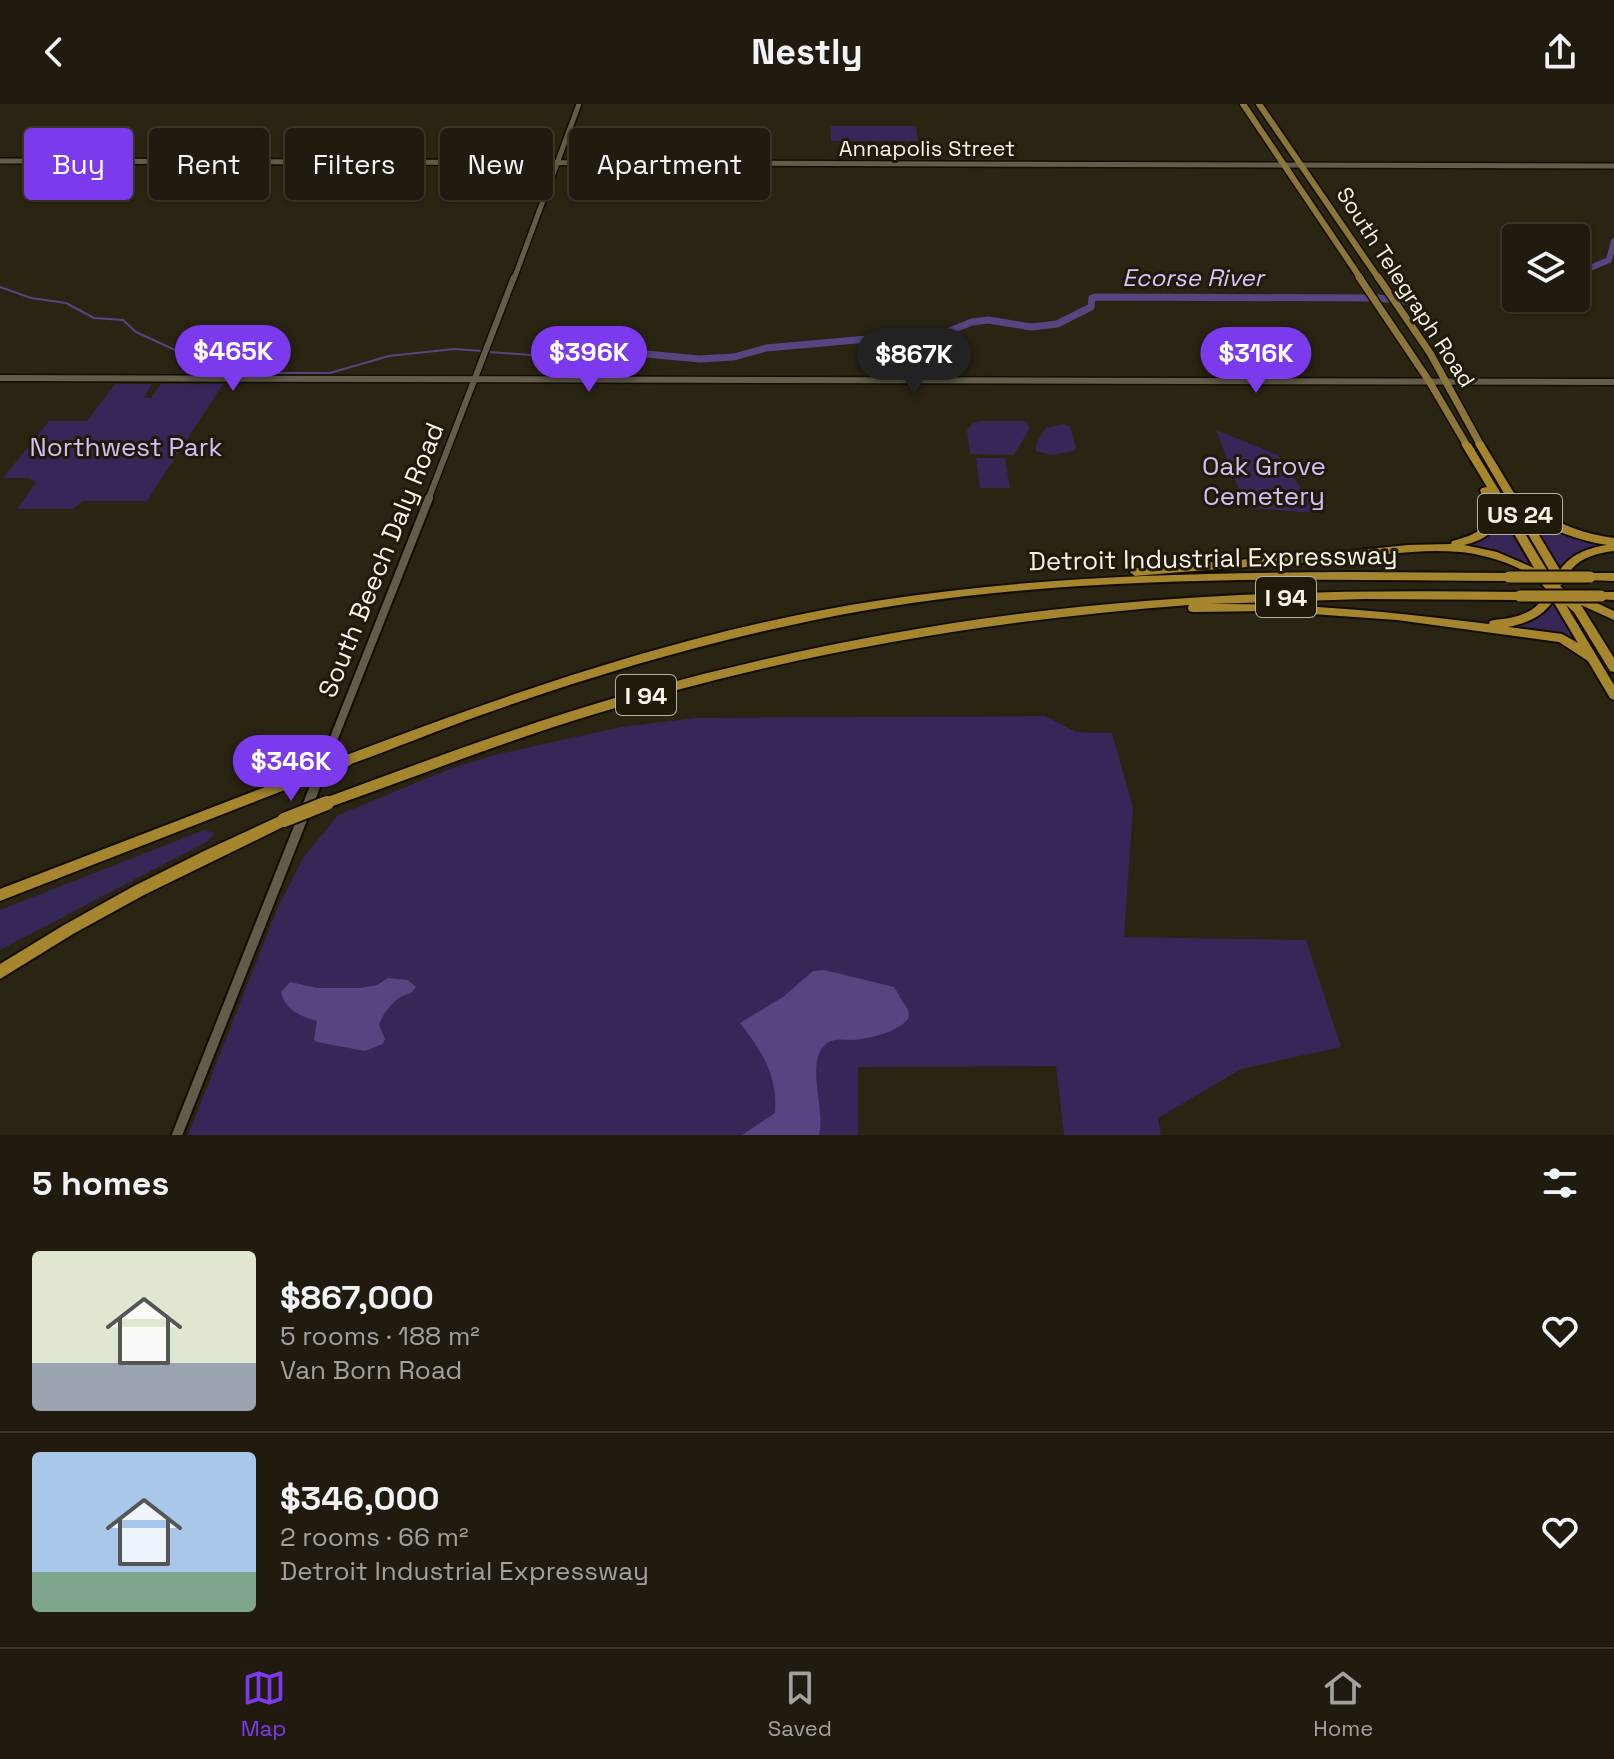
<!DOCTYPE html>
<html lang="en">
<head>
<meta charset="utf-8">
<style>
	:root { --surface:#201b0e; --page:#282417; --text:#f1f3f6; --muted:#a2a19e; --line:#3d392e; --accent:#7c3aed }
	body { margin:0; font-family:"Space Grotesk",sans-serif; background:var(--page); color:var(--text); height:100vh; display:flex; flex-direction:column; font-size:30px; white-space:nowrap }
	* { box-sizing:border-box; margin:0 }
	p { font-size:26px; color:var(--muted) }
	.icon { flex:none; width:44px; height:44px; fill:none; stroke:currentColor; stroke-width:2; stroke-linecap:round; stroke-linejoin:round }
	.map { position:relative; height:1031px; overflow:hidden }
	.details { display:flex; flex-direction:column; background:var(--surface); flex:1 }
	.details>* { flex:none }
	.top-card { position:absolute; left:24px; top:24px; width:800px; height:72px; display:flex; gap:16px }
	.buttons { position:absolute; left:1502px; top:120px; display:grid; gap:16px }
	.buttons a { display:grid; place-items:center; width:88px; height:88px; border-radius:8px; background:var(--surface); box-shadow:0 2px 6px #0004,0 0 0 2px var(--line); font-size:40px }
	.price { position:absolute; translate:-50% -68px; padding:0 18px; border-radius:28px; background:var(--accent); color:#fff; font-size:26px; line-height:52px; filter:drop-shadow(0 2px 4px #0008) }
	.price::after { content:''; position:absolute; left:50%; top:48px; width:24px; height:18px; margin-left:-12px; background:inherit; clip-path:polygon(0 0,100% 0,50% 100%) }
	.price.selected { background:#222; color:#fff }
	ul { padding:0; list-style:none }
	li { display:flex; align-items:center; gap:24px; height:200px; padding:0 32px }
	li+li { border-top:2px solid var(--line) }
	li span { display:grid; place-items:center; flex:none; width:224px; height:160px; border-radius:8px; color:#555 }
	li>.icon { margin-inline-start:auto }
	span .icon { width:96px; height:96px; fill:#fffc; stroke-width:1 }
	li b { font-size:34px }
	h2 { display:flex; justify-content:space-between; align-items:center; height:96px; padding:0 32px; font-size:34px }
	.chip { padding:0 28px; border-radius:8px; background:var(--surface); box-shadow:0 2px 6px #0004,0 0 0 2px var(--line); font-size:28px; line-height:72px }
	.chip.selected { background:var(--accent); color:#fff }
	header { display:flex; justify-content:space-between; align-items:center; height:104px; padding:0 32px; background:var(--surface); font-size:36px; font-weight:600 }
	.tabs { display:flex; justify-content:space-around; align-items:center; height:112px; border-top:2px solid var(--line); background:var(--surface); font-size:22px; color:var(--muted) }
	.tabs a { display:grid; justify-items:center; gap:4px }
	.tabs .selected { color:var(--accent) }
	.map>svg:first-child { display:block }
	.green { fill:#362758 }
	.water { fill:#564581 }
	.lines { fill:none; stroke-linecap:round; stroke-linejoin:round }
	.stream { stroke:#564581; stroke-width:2 }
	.river-far1 { stroke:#564581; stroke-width:6 }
	.river { stroke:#564581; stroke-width:7 }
	.secondary-far3-casing { stroke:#130d01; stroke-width:8 }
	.secondary-far2-casing { stroke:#130d01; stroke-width:9 }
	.secondary-far1-casing { stroke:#130d01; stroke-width:12 }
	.secondary-casing { stroke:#130d01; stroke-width:14 }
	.primary-far1-casing { stroke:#130d01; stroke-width:9 }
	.primary-casing { stroke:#130d01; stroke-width:10 }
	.highway-casing { stroke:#130d01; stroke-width:4 }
	.secondary-far3 { stroke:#635c4a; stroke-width:5 }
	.secondary-far2 { stroke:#635c4a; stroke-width:6 }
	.secondary-far1 { stroke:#635c4a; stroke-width:8 }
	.secondary { stroke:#635c4a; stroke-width:10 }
	.primary-far1 { stroke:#8b753a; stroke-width:6 }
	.primary { stroke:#8b753a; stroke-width:7 }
	.highway { fill:#a5862f; fill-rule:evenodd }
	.highway-bridge-far1-casing { stroke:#130d01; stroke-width:15; stroke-linecap:butt }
	.highway-bridge-casing { stroke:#130d01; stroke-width:18; stroke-linecap:butt }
	.highway-bridge-far1 { stroke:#a5862f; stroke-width:11 }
	.highway-bridge { stroke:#a5862f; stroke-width:14 }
	.labels { text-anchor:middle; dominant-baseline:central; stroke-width:6; stroke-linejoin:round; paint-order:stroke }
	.far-street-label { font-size:22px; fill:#f6f2e8; stroke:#201a0a }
	.far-water-label { font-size:24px; font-style:italic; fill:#d4c7fe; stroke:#201a0a }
	.shield { fill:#201a0a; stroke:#b6b1a5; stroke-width:2 }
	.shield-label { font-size:24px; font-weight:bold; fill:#f6f2e8 }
	.park-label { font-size:26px; fill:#cec1f8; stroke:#201a0a }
	.street-label { font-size:26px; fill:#f6f2e8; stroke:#201a0a }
</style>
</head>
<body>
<header><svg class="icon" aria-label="back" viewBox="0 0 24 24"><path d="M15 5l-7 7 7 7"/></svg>Nestly<svg class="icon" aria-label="share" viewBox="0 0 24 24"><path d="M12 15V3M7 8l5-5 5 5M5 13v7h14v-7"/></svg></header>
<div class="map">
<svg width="1614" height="1031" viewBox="0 0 1614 1031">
	<rect width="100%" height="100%" fill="#2a2413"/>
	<path class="green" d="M 831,22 L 916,22 L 918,37 L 831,37 Z
		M 115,280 L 152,280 L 144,294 L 151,294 L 161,280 L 223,280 L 147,397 L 83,397 L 73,405 L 17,405 L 36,378 L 29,374 L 3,374 L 49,317 L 87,317 Z
		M 982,317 L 1025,317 L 1030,324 L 1014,351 L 970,350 L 967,326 L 973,319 Z
		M 1064,320 L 1070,323 L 1076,344 L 1074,347 L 1052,351 L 1036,347 L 1036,339 L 1046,324 Z
		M 1216,326 L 1278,351 L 1318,409 L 1246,404 Z
		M 976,354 L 1005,354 L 1010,384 L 980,384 Z
		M 1521,402 L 1608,441 L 1581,448 L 1560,467 Z
		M 1497,411 L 1501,412 L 1531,463 L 1465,442 L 1464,440 L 1490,428 Z
		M 1552,498 L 1575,536 L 1510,523 L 1533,515 Z
		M 1045,612 L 1076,628 L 1112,629 L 1133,704 L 1124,833 L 1306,836 L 1341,943 L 1241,965 L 1158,1014 L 1161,1031 L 1064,1031 L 1056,962 L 858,963 L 858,1031 L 188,1031 L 278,803 L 303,754 L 338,711 L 447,666 L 494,651 L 621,623 L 696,614 Z
		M 204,726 L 215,729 L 208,737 L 0,846 L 0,806 Z"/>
	<path class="water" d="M 824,866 L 894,883 L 908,906 L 909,913 C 902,927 869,935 852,936 C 844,936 835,934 827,939 C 804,956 826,1006 819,1031 L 742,1031 L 775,1009 C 778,972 762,947 740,919 L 783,893 L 813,867 Z
		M 388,874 L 408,876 L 416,883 C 410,892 407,889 399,894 C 391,900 382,911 379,921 L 385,935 L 383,940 L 365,947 L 317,938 L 314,936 L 317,917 C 300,912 286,907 281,888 L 290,878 L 317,884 L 360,884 L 377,881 Z"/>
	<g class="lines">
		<path class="stream" d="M 0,183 L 31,194 L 66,199 L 94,214 L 123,216 L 136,228 L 175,246 L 190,267 L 198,269 L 330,269 L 389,252 L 454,245 L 483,247
			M 489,248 L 545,252 L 565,245 L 602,246"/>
		<path class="river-far1" d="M 1590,164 L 1609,156 L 1614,137
			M 1576,175 L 1584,167"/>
		<path class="river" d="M 602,246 L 700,255 L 734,253 L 766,244 L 947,228 L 972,218 L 988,216 L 1031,223 L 1057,220 L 1091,203 L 1092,194 L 1095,193 L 1378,194 L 1411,198"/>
		<g class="secondary-far3-casing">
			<path id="secondary-far3" d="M 0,57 L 1614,62
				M 514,175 L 579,0"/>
		</g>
		<g class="secondary-far2-casing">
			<path id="secondary-far2" d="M 0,274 L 1614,278
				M 428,396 L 514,173"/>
		</g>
		<g class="secondary-far1-casing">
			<path id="secondary-far1" d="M 317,677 L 429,394"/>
		</g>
		<g class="secondary-casing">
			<path id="secondary" d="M 177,1031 L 318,675"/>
		</g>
		<g class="primary-far1-casing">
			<path id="primary-far1" d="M 1243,0 L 1361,175
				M 1259,0 L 1379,175"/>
		</g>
		<g class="primary-casing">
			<path id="primary" d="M 1359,173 L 1429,277 L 1466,340
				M 1378,173 L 1430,249 L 1480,340"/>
		</g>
		<g class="highway-casing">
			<path id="highway" d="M 1466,337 L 1471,340 L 1554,478 L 1555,476 L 1475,340 L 1477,338 L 1483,338 L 1514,389 L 1518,390 C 1546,416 1577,429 1614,434 L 1614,447 C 1598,449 1581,453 1571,466 C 1565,473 1567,477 1560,482 L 1568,489 L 1575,489 L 1614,507 L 1614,516 L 1581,501 L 1614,554 L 1614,568 L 1610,567 L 1574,508 L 1566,501 L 1614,581 L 1614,596 L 1610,594 L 1588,557 L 1559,538 L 1397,516 L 1270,507 L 1193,508 L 1189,507 L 1188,504 L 1189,501 C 989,516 787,550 595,610 C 504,637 416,673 327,704 L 322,703 L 321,699 L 322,695 C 428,656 534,616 643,586 C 806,541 976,510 1145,497 C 1270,487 1395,486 1520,488 L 1525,492 L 1520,496 L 1364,495 L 1209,500 C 1303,499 1395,508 1489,520 L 1490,517 L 1494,516 C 1516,514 1538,509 1547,487 C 1534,464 1485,450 1460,448 C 1419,444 1378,452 1337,456 C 1270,462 1202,466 1135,472 L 1130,468 L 1135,464 L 1338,448 L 1408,441 L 1451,440 L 1452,437 C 1486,428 1494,420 1480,386 L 1482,384 L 1487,383 L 1461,340 ZM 1495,397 L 1534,464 L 1497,448 L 1464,441 C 1489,435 1501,425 1495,397 ZM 1524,406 C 1548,426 1577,436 1607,441 C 1588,444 1571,450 1560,466 ZM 1553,497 L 1578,539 L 1562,530 L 1508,523 C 1527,519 1542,513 1553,497 Z
				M 1352,468 L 1509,469 L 1514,473 L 1509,477 C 1276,475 1039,469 810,517 C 699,540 591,572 484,610 C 438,626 394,645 348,661 L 344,660 L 342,656 L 344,652 C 518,586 696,524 882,496 C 1037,472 1194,469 1352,468 Z
				M 1590,469 L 1614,469 L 1614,477 L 1586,476 L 1585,473 Z
				M 1601,488 L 1614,488 L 1614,496 L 1597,495 L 1596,492 Z
				M 296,671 L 300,672 L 302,676 L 300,680 L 0,797 L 0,785 Z
				M 284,710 L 289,712 L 290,716 L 289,720 L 144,791 L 73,830 L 0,875 L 0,860 L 64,821 L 134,782 L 206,746 Z"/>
		</g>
		<use href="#secondary-far3" class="secondary-far3"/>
		<use href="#secondary-far2" class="secondary-far2"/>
		<use href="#secondary-far1" class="secondary-far1"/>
		<use href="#secondary" class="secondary"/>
		<use href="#primary-far1" class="primary-far1"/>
		<use href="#primary" class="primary"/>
		<use href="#highway" class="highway"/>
		<g class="highway-bridge-far1-casing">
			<path id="highway-bridge-far1" d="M 1509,473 L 1590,473
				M 1520,492 L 1601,492
				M 296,676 L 348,656"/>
		</g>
		<g class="highway-bridge-casing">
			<path id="highway-bridge" d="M 296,676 L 299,675
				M 284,716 L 327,699"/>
		</g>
		<use href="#highway-bridge-far1" class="highway-bridge-far1"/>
		<use href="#highway-bridge" class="highway-bridge"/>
	</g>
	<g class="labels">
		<g class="far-street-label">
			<text x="927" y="44">Annapolis Street</text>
			<text transform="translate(1406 183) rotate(57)">South Telegraph Road</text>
		</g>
		<g class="far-water-label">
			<text x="1193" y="173">Ecorse River</text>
		</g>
		<g class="shield">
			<rect x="1478" y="390" width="84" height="40" rx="6"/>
			<rect x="1256" y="473" width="60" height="40" rx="6"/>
			<rect x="616" y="571" width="60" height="40" rx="6"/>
		</g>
		<g class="shield-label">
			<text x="1520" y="410">US 24</text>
			<text x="1286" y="493">I 94</text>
			<text x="646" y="591">I 94</text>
		</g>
		<g class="park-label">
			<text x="126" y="343">Northwest Park</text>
			<text x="1264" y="362">Oak Grove<tspan x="1264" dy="30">Cemetery</tspan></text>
		</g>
		<g class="street-label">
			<text transform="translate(1213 454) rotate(-1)">Detroit Industrial Expressway</text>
			<text transform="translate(381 456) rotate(-68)">South Beech Daly Road</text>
		</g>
	</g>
</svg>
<div class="buttons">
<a><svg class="icon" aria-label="layers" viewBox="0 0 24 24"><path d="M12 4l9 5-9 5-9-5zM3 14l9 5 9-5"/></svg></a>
</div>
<b class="price" style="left:233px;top:289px">$465K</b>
<b class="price" style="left:589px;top:290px">$396K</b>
<b class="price" style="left:1256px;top:291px">$316K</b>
<b class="price selected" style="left:914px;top:292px">$867K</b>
<b class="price" style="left:291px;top:699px">$346K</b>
<div class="top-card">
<a class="chip selected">Buy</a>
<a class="chip">Rent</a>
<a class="chip">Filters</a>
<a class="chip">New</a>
<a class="chip">Apartment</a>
</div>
</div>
<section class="details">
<h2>5 homes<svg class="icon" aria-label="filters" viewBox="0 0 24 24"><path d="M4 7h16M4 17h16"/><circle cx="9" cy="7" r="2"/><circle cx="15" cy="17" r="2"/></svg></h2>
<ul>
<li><span style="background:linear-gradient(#dfe7d0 70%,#9aa5b1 0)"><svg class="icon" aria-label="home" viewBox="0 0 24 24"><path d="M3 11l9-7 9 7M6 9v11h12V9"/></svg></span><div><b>$867,000</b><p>5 rooms · 188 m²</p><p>Van Born Road</p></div><svg class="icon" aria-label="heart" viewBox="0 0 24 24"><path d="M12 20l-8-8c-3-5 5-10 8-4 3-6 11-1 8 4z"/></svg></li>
<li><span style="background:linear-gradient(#a9c7e8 75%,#7fa58c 0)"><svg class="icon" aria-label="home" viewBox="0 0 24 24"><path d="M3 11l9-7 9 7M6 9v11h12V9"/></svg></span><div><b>$346,000</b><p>2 rooms · 66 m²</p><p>Detroit Industrial Expressway</p></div><svg class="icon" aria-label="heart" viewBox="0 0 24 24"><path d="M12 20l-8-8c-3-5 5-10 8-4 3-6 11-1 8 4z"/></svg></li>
</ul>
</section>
<nav class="tabs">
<a class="selected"><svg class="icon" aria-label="map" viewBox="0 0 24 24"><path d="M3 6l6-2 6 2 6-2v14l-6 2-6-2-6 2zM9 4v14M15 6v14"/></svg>Map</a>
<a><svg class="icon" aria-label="saved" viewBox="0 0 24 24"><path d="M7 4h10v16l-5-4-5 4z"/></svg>Saved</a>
<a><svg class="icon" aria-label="home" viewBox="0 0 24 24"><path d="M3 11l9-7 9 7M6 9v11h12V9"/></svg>Home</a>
</nav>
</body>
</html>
